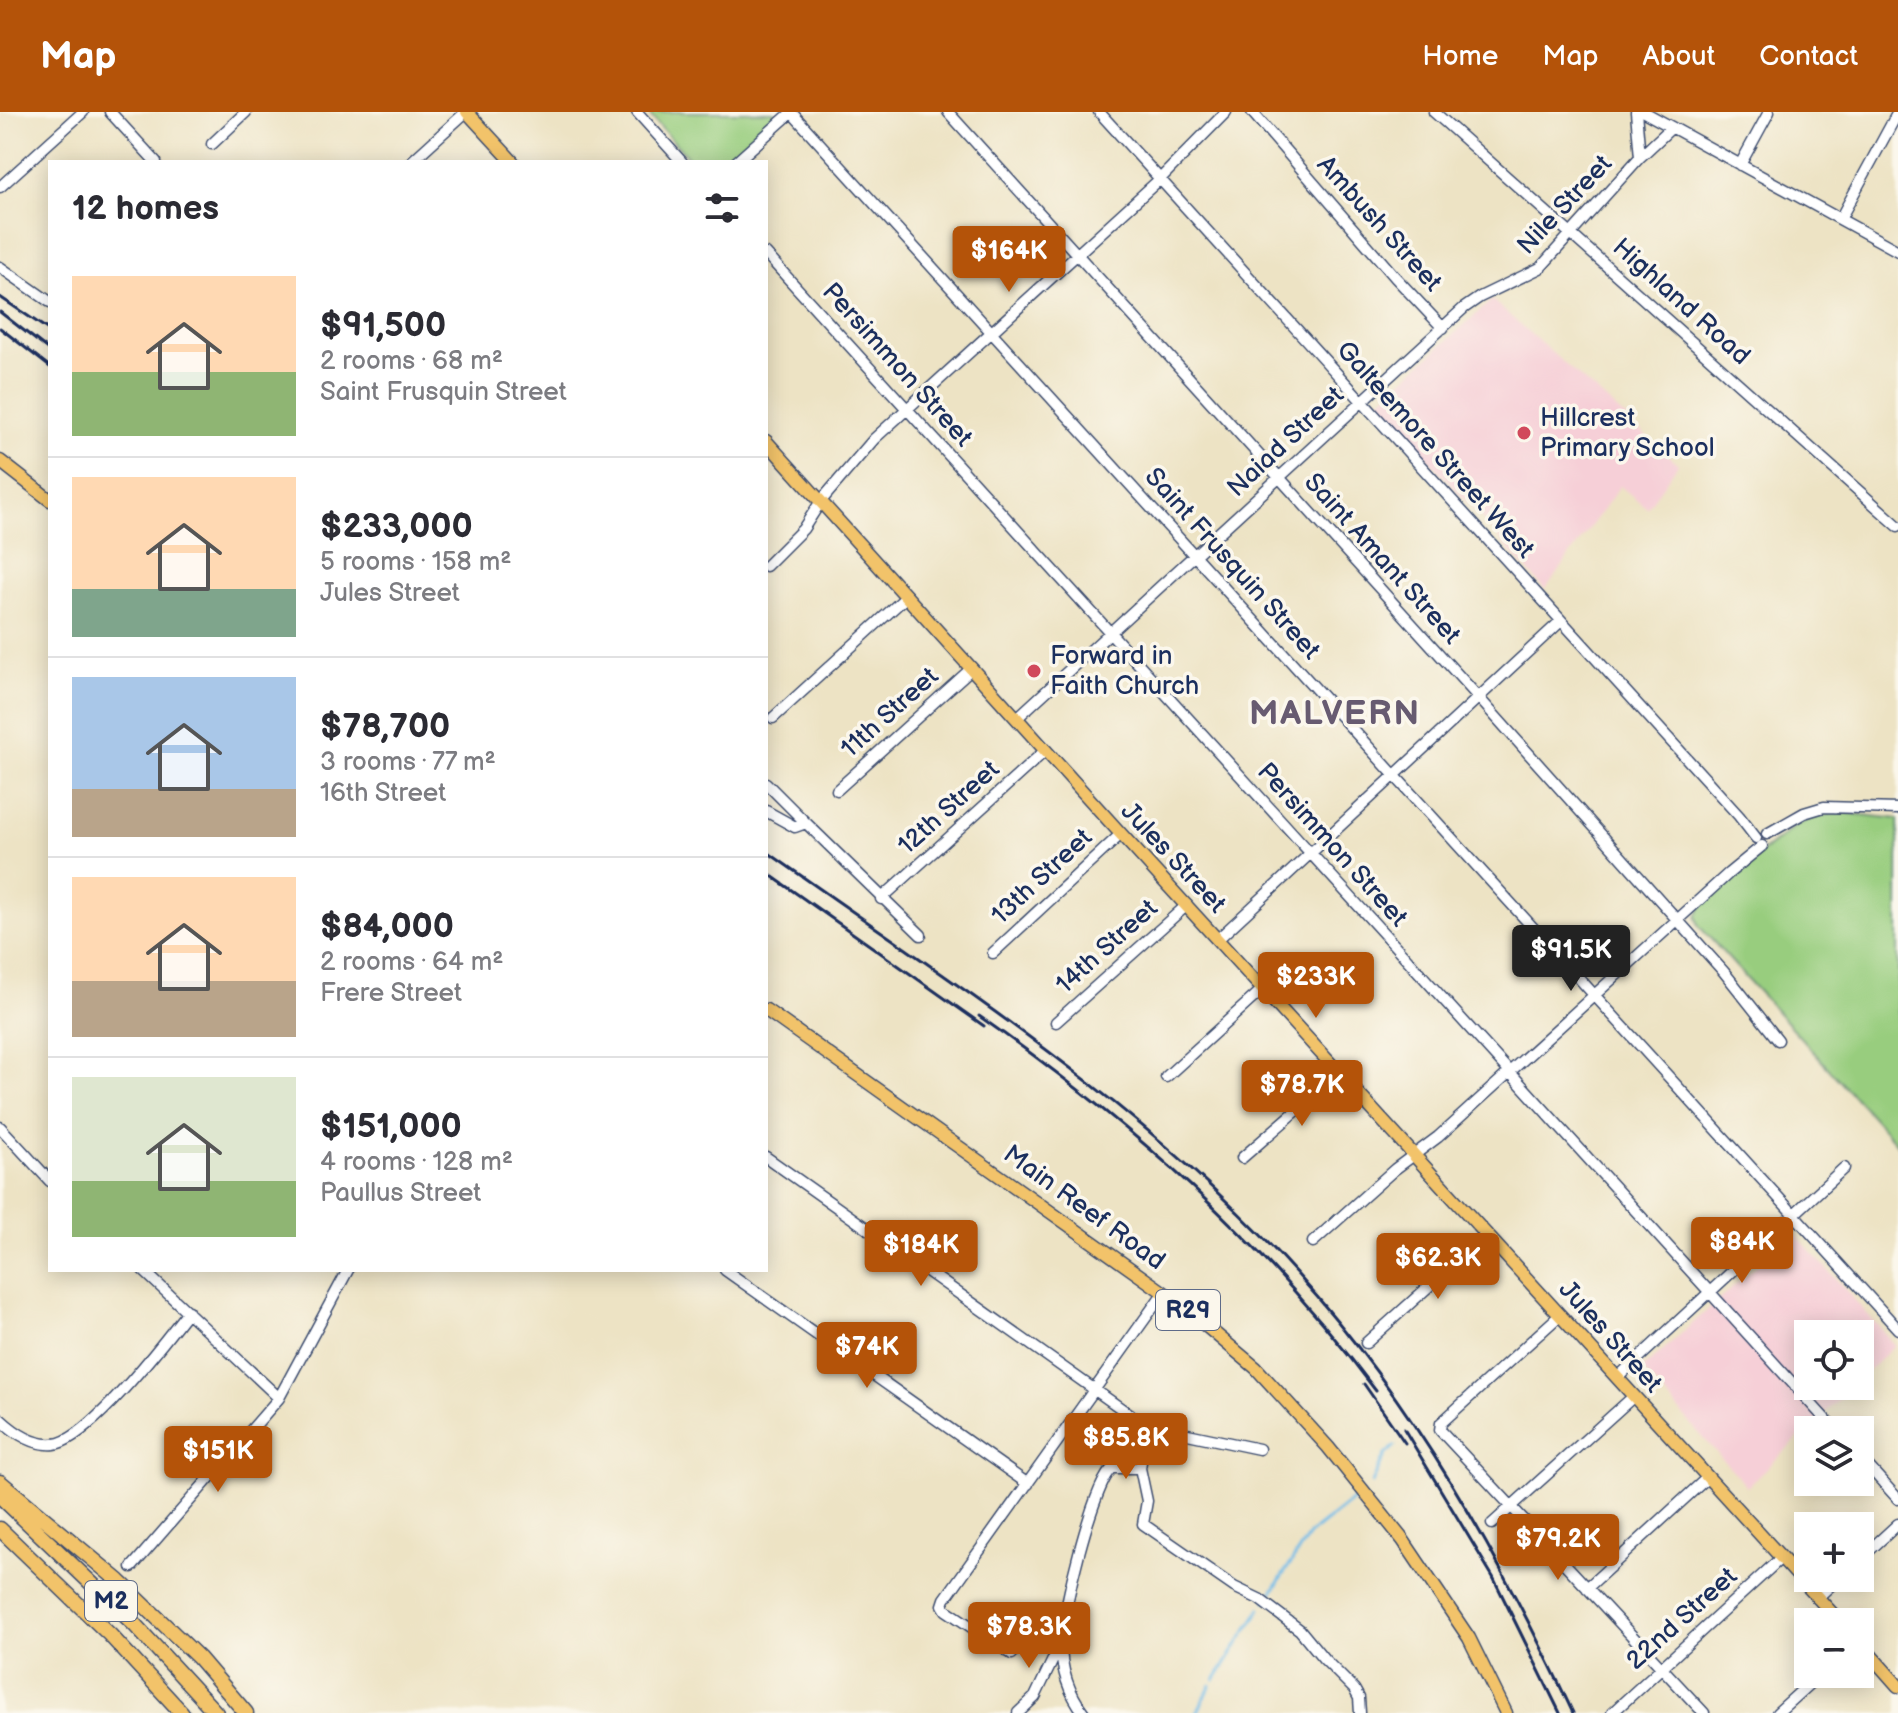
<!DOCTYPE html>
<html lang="en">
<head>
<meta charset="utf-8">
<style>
	:root { --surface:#fff; --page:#f2f2f3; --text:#2b2b33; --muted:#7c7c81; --line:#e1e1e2; --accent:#b45309 }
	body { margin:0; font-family:"Balsamiq Sans",sans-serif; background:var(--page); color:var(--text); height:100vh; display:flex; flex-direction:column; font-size:30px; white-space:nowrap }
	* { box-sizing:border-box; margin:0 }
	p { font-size:26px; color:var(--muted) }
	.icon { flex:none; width:44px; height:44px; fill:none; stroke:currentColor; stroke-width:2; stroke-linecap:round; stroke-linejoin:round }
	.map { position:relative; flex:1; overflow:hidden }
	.side { position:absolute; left:48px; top:48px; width:720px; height:1112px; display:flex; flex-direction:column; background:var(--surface); border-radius:0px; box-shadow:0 4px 20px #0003 }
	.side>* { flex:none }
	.tools { position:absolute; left:1794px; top:1208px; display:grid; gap:16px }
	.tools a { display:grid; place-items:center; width:80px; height:80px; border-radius:0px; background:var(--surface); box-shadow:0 4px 20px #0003; font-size:40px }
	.price { position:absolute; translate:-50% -68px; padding:0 18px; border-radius:8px; background:var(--accent); color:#fff; font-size:26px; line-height:52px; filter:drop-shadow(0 2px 4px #0008) }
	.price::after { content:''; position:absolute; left:50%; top:48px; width:24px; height:18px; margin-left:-12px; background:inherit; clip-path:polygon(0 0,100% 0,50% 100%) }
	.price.current { background:#222; color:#fff }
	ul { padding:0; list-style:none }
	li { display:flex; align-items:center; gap:24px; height:200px; padding:0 24px }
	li+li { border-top:2px solid var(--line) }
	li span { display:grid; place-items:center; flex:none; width:224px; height:160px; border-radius:0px; color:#555 }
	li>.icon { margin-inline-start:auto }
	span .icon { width:96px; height:96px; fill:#fffc; stroke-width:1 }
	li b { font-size:34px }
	h2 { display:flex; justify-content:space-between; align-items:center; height:96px; padding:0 24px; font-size:34px }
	header { display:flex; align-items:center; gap:48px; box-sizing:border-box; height:112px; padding:0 40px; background:var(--accent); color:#fff }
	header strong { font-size:38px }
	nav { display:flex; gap:44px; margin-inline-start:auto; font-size:28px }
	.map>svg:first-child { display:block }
	.built { fill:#f6cfd7 }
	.green { fill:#98cd7e; stroke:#5a7e6e; stroke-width:2 }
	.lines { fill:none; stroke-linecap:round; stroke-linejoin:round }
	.stream { stroke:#6fbbe8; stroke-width:3 }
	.minor-casing { stroke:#3a4a6d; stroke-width:13 }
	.major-casing { stroke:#3a4a6d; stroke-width:15 }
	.highway-casing { stroke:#3a4a6d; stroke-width:17 }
	.minor { stroke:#fff; stroke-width:10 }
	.major { stroke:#f2c36a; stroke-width:12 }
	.highway { stroke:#f2c36a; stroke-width:14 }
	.rail { stroke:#1b2f5e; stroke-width:3 }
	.poi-dot { fill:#d1495b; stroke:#fbf7ec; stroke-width:3 }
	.labels { text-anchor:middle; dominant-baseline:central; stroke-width:7; stroke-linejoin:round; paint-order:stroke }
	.shield { fill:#fbf7ec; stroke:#5e6b89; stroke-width:2 }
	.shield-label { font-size:24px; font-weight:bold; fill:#1b2f5e }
	.street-label { font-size:26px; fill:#1b2f5e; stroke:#fbf7ec }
	.poi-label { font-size:26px; fill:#1b2f5e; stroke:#fbf7ec; text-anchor:start }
	.district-label { font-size:34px; font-weight:bold; letter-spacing:2px; fill:#675b71; stroke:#fbf7ec }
</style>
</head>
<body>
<header>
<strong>Map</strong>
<nav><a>Home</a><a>Map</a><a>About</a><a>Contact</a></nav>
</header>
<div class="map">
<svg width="1898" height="1601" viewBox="0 0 1898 1601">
	<rect width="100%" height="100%" fill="#fbf7ec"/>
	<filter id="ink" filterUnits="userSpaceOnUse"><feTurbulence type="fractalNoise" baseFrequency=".0125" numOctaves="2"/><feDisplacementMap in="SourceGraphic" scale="16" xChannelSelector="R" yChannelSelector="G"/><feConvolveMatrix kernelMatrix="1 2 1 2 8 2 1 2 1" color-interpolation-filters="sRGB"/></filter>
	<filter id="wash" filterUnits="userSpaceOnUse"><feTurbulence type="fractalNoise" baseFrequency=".006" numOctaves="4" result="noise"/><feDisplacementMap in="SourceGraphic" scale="32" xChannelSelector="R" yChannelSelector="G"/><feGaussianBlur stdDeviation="1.8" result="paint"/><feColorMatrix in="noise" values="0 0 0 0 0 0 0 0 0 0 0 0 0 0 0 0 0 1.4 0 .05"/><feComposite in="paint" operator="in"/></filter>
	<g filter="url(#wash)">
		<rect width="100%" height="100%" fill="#ede3c4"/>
		<path class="built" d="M 1492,188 L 1678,352 L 1647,396 L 1620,374 L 1545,478 L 1378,290 Z
			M 1794,1120 L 1895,1233 L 1860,1267 L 1860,1222 L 1808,1222 L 1808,1274 L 1853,1274 L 1747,1375 L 1642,1257 Z"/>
		<path class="green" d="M 647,0 L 773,0 L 776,2 L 725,50 L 692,50 Z
			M 1845,701 L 1898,707 L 1898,1033 L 1699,814 L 1696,805 C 1702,784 1773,732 1794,715 C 1811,705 1825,702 1845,701 Z"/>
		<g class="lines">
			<path class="stream" d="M 1372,1371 L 1385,1343 L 1395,1334
				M 1266,1489 L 1309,1423 L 1354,1387
				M 1215,1568 L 1261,1496
				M 1197,1601 L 1211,1573"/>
		</g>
	</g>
	<g filter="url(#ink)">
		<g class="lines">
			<g class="minor-casing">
				<path id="minor" d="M 110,0 L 156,50
					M 637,0 L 682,50
					M 948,0 L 1479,586 L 1724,860 L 1778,928
					M 1099,0 L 1739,704 L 1756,726
					M 1252,0 L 1395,165 L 1443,216
					M 1434,0 L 1898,414
					M 1636,0 L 1640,45
					M 1644,0 L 1898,139
					M 792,1 L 1898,1217
					M 212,32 L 246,0
					M 411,50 L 466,0
					M 736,50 L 792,0
					M 1740,53 L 1769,0
					M 0,75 L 83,0
					M 1840,107 L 1898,0
					M 766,142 L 1835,1318
					M 0,155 L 50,190
					M 766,454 L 803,417 L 821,389 L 874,327 L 1160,67 L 1226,0
					M 773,606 L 907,484
					M 1017,606 L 1464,196 L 1480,185 L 1540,156 L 1640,45 L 1671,16
					M 766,671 L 806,711
					M 837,678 L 972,556
					M 766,699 L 795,715 L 806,711 L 921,823
					M 1767,722 L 1804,701 L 1824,695 L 1898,697
					M 881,787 L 1046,638
					M 1218,827 L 1561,509
					M 993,841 L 1121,722
					M 1056,910 L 1187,793
					M 1166,965 L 1263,877
					M 0,1015 L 50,1069
					M 766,1045 L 1136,1307 L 1159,1316 L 1259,1337
					M 1242,1046 L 1340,961
					M 1313,1130 L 1395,1057 L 1438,1025 L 1729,761 L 1762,734
					M 143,1158 L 279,1286
					M 725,1158 L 1028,1372
					M 1560,1203 L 1441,1311 L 1440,1318 L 1704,1601
					M 1366,1231 L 1487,1122
					M 1617,1266 L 1844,1056
					M 0,1307 C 14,1320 33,1334 54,1332 C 88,1329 165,1229 188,1199
					M 1147,1312 L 1140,1356 L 1147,1389 L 1143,1412 L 1234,1475 L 1259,1487 L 1300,1518 L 1324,1547 L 1354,1577 L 1359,1586 L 1360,1601
					M 1860,1345 L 1898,1387
					M 1492,1412 L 1634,1284
					M 1860,1447 L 1898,1412
					M 132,1455 L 279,1286 L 348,1158
					M 1587,1476 L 1708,1365
					M 1817,1486 L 1839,1466
					M 1012,1542 L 946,1498 L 943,1493 L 945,1487 L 1164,1180
					M 1018,1601 L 1035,1585 L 1060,1533
					M 1084,1601 C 1068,1580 1061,1558 1061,1532 C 1061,1505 1093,1370 1113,1356 L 1140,1356
					M 1612,1601 L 1781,1446
					M 1777,1601 L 1820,1562"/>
			</g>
			<g class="major-casing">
				<path id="major" d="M 467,0 L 513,50
					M 766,329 L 1121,722 L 1840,1510
					M 0,349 L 50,388
					M 766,898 L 1180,1192 L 1256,1256 L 1328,1335 L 1403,1428 L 1469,1526 L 1506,1601
					M 1860,1531 L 1898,1574"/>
			</g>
			<g class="highway-casing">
				<path id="highway" d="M 0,1370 L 119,1469 L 199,1546 L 246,1601
					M 0,1384 L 135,1513 L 216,1601
					M 0,1417 L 110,1523 L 182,1601"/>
			</g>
			<use href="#minor" class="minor"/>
			<use href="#major" class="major"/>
			<use href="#highway" class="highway"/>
			<path class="rail" d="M 0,185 L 50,219
				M 0,200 L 50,239
				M 0,216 L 50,255
				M 766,739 C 951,870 1145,992 1298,1163 C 1415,1293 1499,1444 1573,1601
				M 766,760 L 984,914
				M 979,904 C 1130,1010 1265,1130 1376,1279
				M 1364,1272 L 1405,1331
				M 1404,1317 L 1493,1465 L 1560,1601"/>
		</g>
	</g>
	<g class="poi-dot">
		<circle cx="1524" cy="321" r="8"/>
		<circle cx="1034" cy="559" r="8"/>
	</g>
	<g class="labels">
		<g class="shield">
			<rect x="1156" y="1178" width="64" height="40" rx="6"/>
			<rect x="85" y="1469" width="52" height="40" rx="6"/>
		</g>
		<g class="shield-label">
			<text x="1188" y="1198">R29</text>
			<text x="111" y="1489">M2</text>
		</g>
		<g class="street-label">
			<text transform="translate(1565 93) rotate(-47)">Nile Street</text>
			<text transform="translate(1379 112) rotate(48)">Ambush Street</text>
			<text transform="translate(1681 190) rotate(42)">Highland Road</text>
			<text transform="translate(897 253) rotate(48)">Persimmon Street</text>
			<text transform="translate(1286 330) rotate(-43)">Naiad Street</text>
			<text transform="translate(1435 338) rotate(48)">Galteemore Street West</text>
			<text transform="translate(1382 447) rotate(48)">Saint Amant Street</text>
			<text transform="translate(1232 452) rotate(48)">Saint Frusquin Street</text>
			<text transform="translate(890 601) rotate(-42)">11th Street</text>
			<text transform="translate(949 696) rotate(-42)">12th Street</text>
			<text transform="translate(1332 733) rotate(48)">Persimmon Street</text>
			<text transform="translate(1173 746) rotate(47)">Jules Street</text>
			<text transform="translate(1042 765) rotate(-43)">13th Street</text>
			<text transform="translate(1107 835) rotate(-42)">14th Street</text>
			<text transform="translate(1084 1096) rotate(36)">Main Reef Road</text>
			<text transform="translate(1610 1225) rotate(48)">Jules Street</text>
			<text transform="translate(1682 1507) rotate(-42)">22nd Street</text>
		</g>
		<g class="poi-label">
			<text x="1540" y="306">Hillcrest<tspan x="1540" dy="30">Primary School</tspan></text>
			<text x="1050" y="544">Forward in<tspan x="1050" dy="30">Faith Church</tspan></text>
		</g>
		<g class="district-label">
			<text x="1335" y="601">MALVERN</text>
		</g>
	</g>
</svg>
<div class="tools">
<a><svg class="icon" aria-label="locate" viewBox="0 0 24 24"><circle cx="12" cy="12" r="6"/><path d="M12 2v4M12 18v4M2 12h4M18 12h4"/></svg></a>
<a><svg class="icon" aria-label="layers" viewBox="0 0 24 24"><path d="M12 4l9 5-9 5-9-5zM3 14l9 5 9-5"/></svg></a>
<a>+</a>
<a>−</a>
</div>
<b class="price" style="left:1009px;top:182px">$164K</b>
<b class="price current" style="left:1571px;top:881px">$91.5K</b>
<b class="price" style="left:1316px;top:908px">$233K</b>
<b class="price" style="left:1302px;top:1016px">$78.7K</b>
<b class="price" style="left:1742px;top:1173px">$84K</b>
<b class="price" style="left:921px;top:1176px">$184K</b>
<b class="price" style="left:1438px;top:1189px">$62.3K</b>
<b class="price" style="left:867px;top:1278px">$74K</b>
<b class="price" style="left:1126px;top:1369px">$85.8K</b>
<b class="price" style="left:218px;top:1382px">$151K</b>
<b class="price" style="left:1558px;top:1470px">$79.2K</b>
<b class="price" style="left:1029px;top:1558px">$78.3K</b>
<section class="side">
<h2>12 homes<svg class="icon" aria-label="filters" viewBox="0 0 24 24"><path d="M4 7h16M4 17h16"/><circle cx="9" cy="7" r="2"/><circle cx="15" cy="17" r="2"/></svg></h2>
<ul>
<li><span style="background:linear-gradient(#ffd9b3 60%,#8fb573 0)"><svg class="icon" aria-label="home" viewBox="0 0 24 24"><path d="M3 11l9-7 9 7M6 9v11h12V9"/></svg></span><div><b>$91,500</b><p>2 rooms · 68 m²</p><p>Saint Frusquin Street</p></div></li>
<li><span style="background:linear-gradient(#ffd9b3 70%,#7fa58c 0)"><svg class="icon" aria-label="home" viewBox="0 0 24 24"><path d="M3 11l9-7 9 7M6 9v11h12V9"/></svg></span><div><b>$233,000</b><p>5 rooms · 158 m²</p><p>Jules Street</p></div></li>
<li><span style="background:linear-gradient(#a9c7e8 70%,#b9a48a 0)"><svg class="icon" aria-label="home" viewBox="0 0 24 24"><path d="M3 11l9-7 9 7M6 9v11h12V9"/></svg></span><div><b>$78,700</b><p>3 rooms · 77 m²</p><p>16th Street</p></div></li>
<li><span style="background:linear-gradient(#ffd9b3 65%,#b9a48a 0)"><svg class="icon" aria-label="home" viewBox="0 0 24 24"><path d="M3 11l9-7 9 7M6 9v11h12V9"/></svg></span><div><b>$84,000</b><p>2 rooms · 64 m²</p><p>Frere Street</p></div></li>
<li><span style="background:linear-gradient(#dfe7d0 65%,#8fb573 0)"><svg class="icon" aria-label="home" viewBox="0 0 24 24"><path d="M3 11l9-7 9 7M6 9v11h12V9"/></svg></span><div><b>$151,000</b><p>4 rooms · 128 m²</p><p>Paullus Street</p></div></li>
</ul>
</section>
</div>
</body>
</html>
